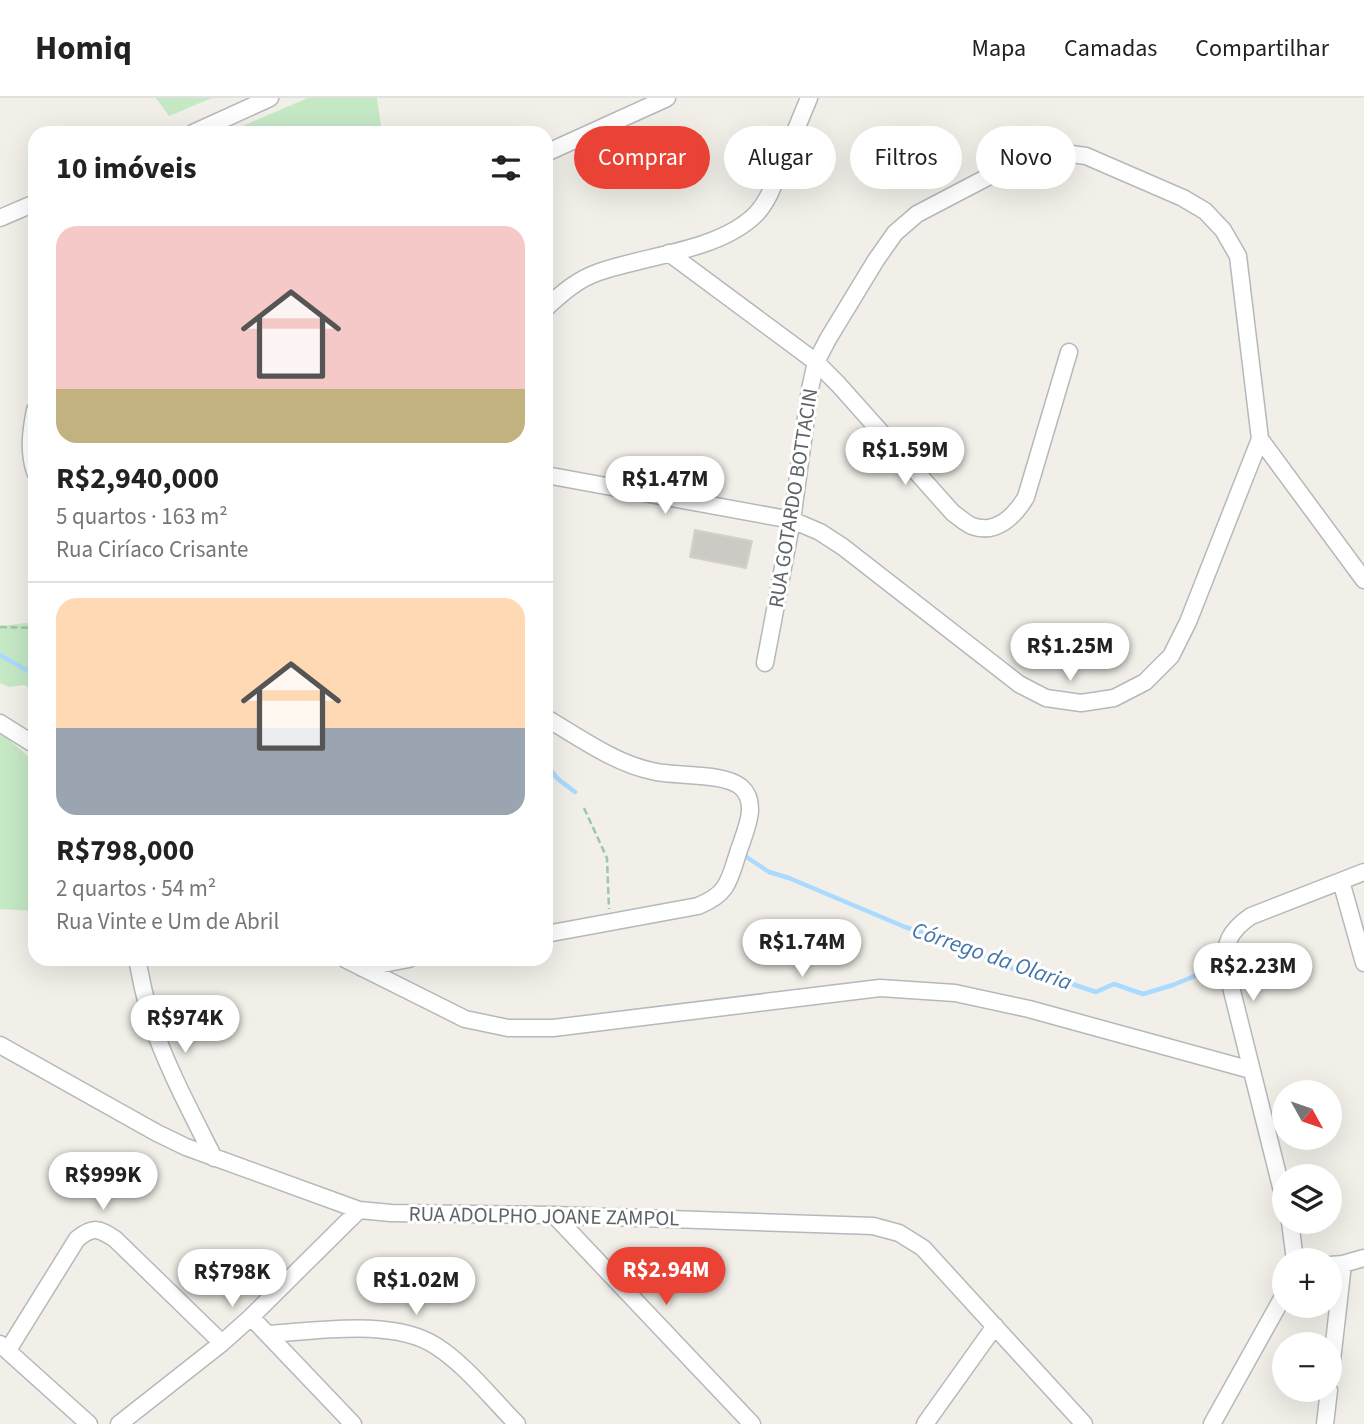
<!DOCTYPE html>
<html lang="pt">
<head>
<meta charset="utf-8">
<style>
	:root { --surface:#fff; --page:#f2f2f2; --text:#222; --muted:#767676; --line:#e0e0e0; --accent:#ea4335 }
	body { margin:0; font-family:"Source Sans 3",sans-serif; background:var(--page); color:var(--text); height:100vh; display:flex; flex-direction:column; font-size:26px; white-space:nowrap }
	* { box-sizing:border-box; margin:0 }
	p { font-size:23px; color:var(--muted) }
	.icon { flex:none; width:38px; height:38px; fill:none; stroke:currentColor; stroke-width:2; stroke-linecap:round; stroke-linejoin:round }
	.map { position:relative; flex:1; overflow:hidden }
	.panel { position:absolute; left:28px; top:28px; width:525px; height:840px; display:flex; flex-direction:column; background:var(--surface); border-radius:21px; box-shadow:0 7px 28px #0002 }
	.panel>* { flex:none }
	.top-card { position:absolute; left:574px; top:28px; width:665px; height:63px; display:flex; gap:14px }
	.needle { width:46px; rotate:130deg }
	.tools { position:absolute; left:1272px; top:982px; display:grid; gap:14px }
	.tools a { display:grid; place-items:center; width:70px; height:70px; border-radius:50%; background:var(--surface); box-shadow:0 7px 28px #0002; font-size:35px }
	.price { position:absolute; translate:-50% -60px; padding:0 16px; border-radius:24px; background:#fff; color:#222; font-size:23px; line-height:46px; filter:drop-shadow(0 2px 4px #0008) }
	.price::after { content:''; position:absolute; left:50%; top:42px; width:21px; height:16px; margin-left:-10px; background:inherit; clip-path:polygon(0 0,100% 0,50% 100%) }
	.price.selected { background:var(--accent); color:#fff }
	ul { padding:0; list-style:none }
	li { display:grid; align-content:center; gap:14px; height:371px; padding:0 28px }
	li+li { border-top:2px solid var(--line) }
	li span { display:grid; place-items:center; height:217px; border-radius:21px; color:#555 }
	li>.icon { margin-inline-start:auto }
	span .icon { width:126px; height:126px; fill:#fffc; stroke-width:1 }
	li b { font-size:30px }
	h2 { display:flex; justify-content:space-between; align-items:center; height:84px; padding:0 28px; font-size:30px }
	.tag { padding:0 24px; border-radius:32px; background:var(--surface); box-shadow:0 7px 28px #0002; font-size:24px; line-height:63px }
	.tag.selected { background:var(--accent); color:#fff }
	header { display:flex; align-items:center; gap:42px; box-sizing:border-box; height:98px; padding:0 35px; background:var(--surface); border-bottom:2px solid var(--line) }
	header strong { font-size:33px }
	nav { display:flex; gap:38px; margin-inline-start:auto; font-size:24px }
	.map>svg:first-child { display:block }
	.green { fill:#c5e8c5 }
	.lines { fill:none; stroke-linecap:round; stroke-linejoin:round }
	.stream { stroke:#aadaff; stroke-width:4.5 }
	.building { fill:#cccac5; stroke:#d6d1c6; stroke-width:2 }
	.minor-casing { stroke:#b5b8bc; stroke-width:19 }
	.path { stroke:#9cc7a9; stroke-width:2.5; stroke-dasharray:7 3.5; stroke-linecap:butt }
	.minor { stroke:#fff; stroke-width:16 }
	.labels { text-anchor:middle; dominant-baseline:central; stroke-width:6; stroke-linejoin:round; paint-order:stroke }
	.street-label { font-size:21px; fill:#5f6368; stroke:#fff }
	.water-label { font-size:23px; font-style:italic; fill:#4174aa; stroke:#fff }
</style>
</head>
<body>
<header>
<strong>Homiq</strong>
<nav><a>Mapa</a><a>Camadas</a><a>Compartilhar</a></nav>
</header>
<div class="map">
<svg width="1364" height="1326" viewBox="0 0 1364 1326">
	<rect width="100%" height="100%" fill="#f1efe8"/>
	<path class="green" d="M 156,0 L 212,0 L 169,18 Z
		M 308,0 L 377,0 L 382,35 L 226,35 Z
		M 35,524 L 35,594 L 24,587 L 9,589 L 0,585 L 0,528 Z
		M 0,634 L 35,664 L 35,813 L 0,811 Z"/>
	<g class="lines">
		<path class="stream" d="M 0,557 L 35,577
			M 546,666 L 558,681 L 575,694
			M 745,758 L 769,774 L 789,780 L 905,829 L 955,845 L 1016,872 L 1066,884 L 1096,894 L 1114,886 L 1143,896 L 1173,887 L 1204,874"/>
	</g>
	<path class="building" d="M 695,432 L 752,443 L 746,470 L 690,459 Z"/>
	<g class="lines">
		<g class="minor-casing">
			<path id="minor" d="M 193,35 L 270,0
				M 546,55 L 667,0
				M 0,120 L 35,105
				M 669,155 L 816,264 L 838,286 L 953,415 C 959,419 965,425 972,428 C 996,437 1015,418 1026,399 L 1069,254
				M 546,210 C 562,195 578,181 599,174 C 647,157 718,153 755,117 C 769,103 775,83 782,65 C 791,43 800,22 809,0
				M 35,312 C 31,332 28,353 35,374
				M 546,377 L 792,422 L 820,434 L 843,449 L 1019,586 L 1046,600 L 1081,605 L 1114,600 L 1145,584 L 1171,558 L 1188,524 L 1260,341
				M 765,565 L 792,422 L 810,291 L 816,264 L 828,241 L 876,162 L 895,135 L 917,116 L 1003,71 L 1030,59 L 1057,54 L 1086,58 L 1183,100 L 1205,113 L 1223,132 L 1238,158 L 1260,341 L 1364,482
				M 546,620 C 579,639 614,665 652,673 C 675,679 724,674 741,689 C 760,706 744,735 738,755 C 729,783 728,796 698,808 L 546,836
				M 0,625 L 35,647
				M 1341,783 L 1364,865
				M 137,861 C 141,883 146,904 152,925 C 168,972 192,1016 214,1060
				M 345,861 L 465,921 L 508,930 L 553,930 L 880,890 L 955,895 L 1029,911 L 1251,972
				M 362,870 L 409,861
				M 0,947 L 157,1035 L 186,1049 L 359,1112 L 391,1115 L 554,1117 L 873,1128 L 899,1135 L 923,1150 L 1084,1326
				M 1284,1101 L 1227,873 C 1223,846 1229,833 1251,818 L 1364,774
				M 554,1117 L 752,1326
				M 1290,1124 L 1295,1162
				M 1330,1167 L 1343,1166 L 1364,1160
				M 251,1219 L 353,1326
				M 268,1236 C 316,1233 394,1220 436,1248 C 467,1268 491,1300 517,1326
				M 0,1246 L 89,1326
				M 8,1252 L 77,1141 C 93,1128 98,1130 115,1141 L 222,1245
				M 1330,1280 L 1343,1166
				M 119,1326 L 222,1245 L 251,1219 L 359,1112
				M 925,1326 L 995,1228
				M 1212,1326 L 1284,1197
				M 1325,1326 L 1329,1292"/>
		</g>
		<path class="path" d="M 0,529 L 35,530
			M 584,710 L 607,760 L 609,811"/>
		<use href="#minor" class="minor"/>
	</g>
	<g class="labels">
		<g class="street-label">
			<text transform="translate(793 400) rotate(-81)">RUA GOTARDO BOTTACIN</text>
			<text transform="translate(544 1118) rotate(1)">RUA ADOLPHO JOANE ZAMPOL</text>
		</g>
		<g class="water-label">
			<text transform="translate(992 858) rotate(19)">Córrego da Olaria</text>
		</g>
	</g>
</svg>
<div class="tools">
<a><svg class="needle" viewBox="-14 -14 28 28"><path d="M0-13l5 13h-10z" fill="#e53935"/><path d="M0 13l5-13h-10z" fill="#767676"/></svg></a>
<a><svg class="icon" aria-label="layers" viewBox="0 0 24 24"><path d="M12 4l9 5-9 5-9-5zM3 14l9 5 9-5"/></svg></a>
<a>+</a>
<a>−</a>
</div>
<b class="price" style="left:905px;top:389px">R$1.59M</b>
<b class="price" style="left:665px;top:418px">R$1.47M</b>
<b class="price" style="left:1070px;top:585px">R$1.25M</b>
<b class="price" style="left:802px;top:881px">R$1.74M</b>
<b class="price" style="left:1253px;top:905px">R$2.23M</b>
<b class="price" style="left:185px;top:957px">R$974K</b>
<b class="price" style="left:103px;top:1114px">R$999K</b>
<b class="price selected" style="left:666px;top:1209px">R$2.94M</b>
<b class="price" style="left:232px;top:1211px">R$798K</b>
<b class="price" style="left:416px;top:1219px">R$1.02M</b>
<div class="top-card">
<a class="tag selected">Comprar</a>
<a class="tag">Alugar</a>
<a class="tag">Filtros</a>
<a class="tag">Novo</a>
</div>
<section class="panel">
<h2>10 imóveis<svg class="icon" aria-label="filters" viewBox="0 0 24 24"><path d="M4 7h16M4 17h16"/><circle cx="9" cy="7" r="2"/><circle cx="15" cy="17" r="2"/></svg></h2>
<ul>
<li><span style="background:linear-gradient(#f6c9c9 75%,#c2b280 0)"><svg class="icon" aria-label="home" viewBox="0 0 24 24"><path d="M3 11l9-7 9 7M6 9v11h12V9"/></svg></span><div><b>R$2,940,000</b><p>5 quartos · 163 m²</p><p>Rua Ciríaco Crisante</p></div></li>
<li><span style="background:linear-gradient(#ffd9b3 60%,#9aa5b1 0)"><svg class="icon" aria-label="home" viewBox="0 0 24 24"><path d="M3 11l9-7 9 7M6 9v11h12V9"/></svg></span><div><b>R$798,000</b><p>2 quartos · 54 m²</p><p>Rua Vinte e Um de Abril</p></div></li>
</ul>
</section>
</div>
</body>
</html>
